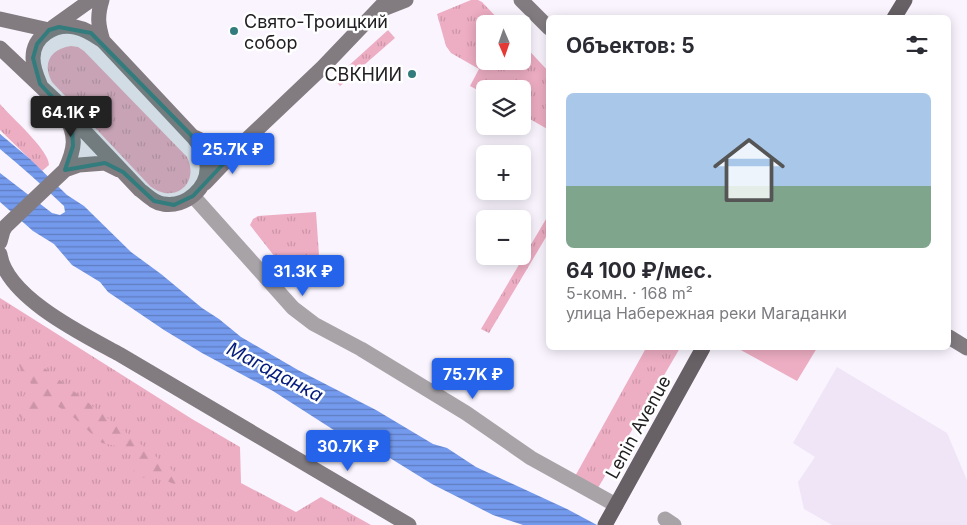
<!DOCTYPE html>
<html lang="ru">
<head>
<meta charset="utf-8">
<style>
	:root { --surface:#fff; --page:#f2f2f3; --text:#2b2b33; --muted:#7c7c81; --line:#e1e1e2; --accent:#2563eb }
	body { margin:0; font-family:Inter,sans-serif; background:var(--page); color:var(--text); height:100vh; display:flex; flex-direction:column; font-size:19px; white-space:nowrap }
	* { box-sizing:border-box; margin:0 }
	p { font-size:16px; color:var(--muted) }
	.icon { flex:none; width:28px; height:28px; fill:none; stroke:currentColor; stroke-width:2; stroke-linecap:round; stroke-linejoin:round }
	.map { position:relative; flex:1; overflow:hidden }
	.panel { position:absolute; left:546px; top:15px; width:405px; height:335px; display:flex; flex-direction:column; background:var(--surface); border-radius:8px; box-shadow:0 2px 12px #0003 }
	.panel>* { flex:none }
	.needle { width:32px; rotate:178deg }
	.controls { position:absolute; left:476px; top:15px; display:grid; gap:10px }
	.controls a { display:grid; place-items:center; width:55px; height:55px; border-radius:8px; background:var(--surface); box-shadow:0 2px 12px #0003; font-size:25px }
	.price { position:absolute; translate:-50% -42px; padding:0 11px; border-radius:5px; background:var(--accent); color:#fff; font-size:16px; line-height:32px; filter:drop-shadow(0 1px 2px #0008) }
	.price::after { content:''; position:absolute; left:50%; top:30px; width:15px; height:11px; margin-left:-8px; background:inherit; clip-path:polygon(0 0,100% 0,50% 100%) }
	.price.selected { background:#222; color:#fff }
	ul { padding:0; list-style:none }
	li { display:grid; align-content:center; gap:10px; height:265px; padding:0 20px }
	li+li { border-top:1px solid var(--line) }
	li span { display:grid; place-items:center; height:155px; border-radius:8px; color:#555 }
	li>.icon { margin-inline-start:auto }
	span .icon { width:90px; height:90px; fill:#fffc; stroke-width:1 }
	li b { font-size:21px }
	h2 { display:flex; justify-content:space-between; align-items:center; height:60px; padding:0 20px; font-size:21px }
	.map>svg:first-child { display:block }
	.built { fill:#efe5f7 }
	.grass { fill:url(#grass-tufts) }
	.forest { fill:url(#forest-firs) }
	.park { fill:#edadc3 }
	.water { fill:url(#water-rules) }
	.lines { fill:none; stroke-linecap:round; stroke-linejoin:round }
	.street { stroke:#a8a3a7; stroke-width:15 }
	.secondary { stroke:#827c80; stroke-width:15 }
	.primary { stroke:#676065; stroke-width:15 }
	.marked { fill:#337c7d; fill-opacity:0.2; stroke:#337c7d; stroke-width:4; stroke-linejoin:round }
	.poi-dot { fill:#337c7d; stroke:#fff; stroke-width:2 }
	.labels { text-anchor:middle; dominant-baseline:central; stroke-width:5; stroke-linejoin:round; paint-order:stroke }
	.poi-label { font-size:18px; fill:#232024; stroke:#fff; text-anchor:start }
	.street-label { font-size:18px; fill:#232024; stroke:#fff }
	.water-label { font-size:19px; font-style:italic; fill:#051d7c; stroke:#fff }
</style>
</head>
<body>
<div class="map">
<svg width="967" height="525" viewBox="0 0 967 525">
	<defs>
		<pattern id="grass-tufts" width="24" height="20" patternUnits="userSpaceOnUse" patternTransform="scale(1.25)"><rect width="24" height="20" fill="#edadc3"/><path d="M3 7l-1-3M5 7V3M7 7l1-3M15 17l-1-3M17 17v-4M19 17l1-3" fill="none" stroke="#cb95a7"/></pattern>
		<pattern id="forest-firs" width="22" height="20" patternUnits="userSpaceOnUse" patternTransform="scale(1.25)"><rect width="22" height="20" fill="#edadc3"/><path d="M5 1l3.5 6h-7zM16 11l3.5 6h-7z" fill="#cb95a7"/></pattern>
		<pattern id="water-rules" width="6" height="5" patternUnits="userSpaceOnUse" patternTransform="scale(1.25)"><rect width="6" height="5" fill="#749aed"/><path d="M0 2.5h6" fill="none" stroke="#5f7dc0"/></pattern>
	</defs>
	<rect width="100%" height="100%" fill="#f9f4fe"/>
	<path class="built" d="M 837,367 L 947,433 L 967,480 L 967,525 L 832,525 L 804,509 L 798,482 L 815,457 L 793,443 Z"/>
	<path class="grass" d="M 471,0 L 478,0 L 482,2 L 503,24 L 485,24 L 485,61 L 522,61 L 523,44 L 549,72 L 549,130 L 523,115 L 522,89 L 485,89 L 485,94 L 470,86 L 479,69 L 451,53 L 446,46 L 437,14 Z
		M 388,30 L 395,38 L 340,86 L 334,79 Z
		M 71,46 L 78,47 L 84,51 L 187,157 C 200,184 174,205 150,186 L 52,82 C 42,64 50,49 71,46 Z
		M 0,104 C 11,117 49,150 49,165 L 42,171 L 0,130 Z
		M 316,212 L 321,284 L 311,284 L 301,281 L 289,275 L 250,225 L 253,219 L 258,216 Z
		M 549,214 L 549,232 L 489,333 L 481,329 Z
		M 0,298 L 192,419 L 240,447 L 241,483 L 296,512 L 321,497 L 371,525 L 0,525 Z
		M 646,348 L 680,348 L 595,493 L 573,480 Z"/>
	<path class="forest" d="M 22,352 L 27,354 L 169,467 L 177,476 L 178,483 L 174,484 L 155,476 L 141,478 L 133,473 L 137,460 L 126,448 L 102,443 L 73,417 L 56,405 L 46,402 L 42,415 L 33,421 L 20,417 L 13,405 L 33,387 C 28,378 21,371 17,361 Z"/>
	<path class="park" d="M 737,348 L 817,348 L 797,381 Z"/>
	<path class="water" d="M 0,134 L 30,159 L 67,195 L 84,206 L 131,252 L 161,274 L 202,308 L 219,319 L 241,337 L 298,370 L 376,410 L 433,444 L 447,448 L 476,467 L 567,509 L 597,525 L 523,525 L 493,515 L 432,484 L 364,442 L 340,434 L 273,391 L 202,353 L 164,330 L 108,292 L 100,282 L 72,265 L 54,244 L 33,231 L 0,202 L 0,173 L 52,213 L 60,215 L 65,212 L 64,206 C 43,186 22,167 0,149 Z"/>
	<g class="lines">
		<path class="street" d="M 193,196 L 293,308 L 314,324 L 361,349 L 466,413 L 531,458 L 616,505
			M 665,519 L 674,525"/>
		<path class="secondary" d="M 102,0 C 97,16 98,25 103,41
			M 521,0 L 549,28
			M 378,11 L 406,0
			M 0,19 L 49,30
			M 53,27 L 91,0
			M 0,48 L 55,100 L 140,190 C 147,195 154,203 163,204 C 185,208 209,188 207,165 C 206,154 200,146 193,137 L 103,41 C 94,35 86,29 75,27 C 55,23 33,36 33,58 C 33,67 36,75 40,84
			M 65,115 C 77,136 75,149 65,170
			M 194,137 C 217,148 219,149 243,142
			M 205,183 L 244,142 L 323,67 L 387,0
			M 0,242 L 3,231 L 6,226 L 65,170 L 79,165 L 105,163 L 119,170
			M 0,254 C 6,297 84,335 119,354 L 409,525
			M 949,337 L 967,348"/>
		<path class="primary" d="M 894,18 L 905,0
			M 605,525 L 703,348"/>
	</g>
	<path class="marked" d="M 59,27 L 91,33 L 193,137 L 215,147 L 244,142 L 193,196 L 174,205 L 154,201 L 123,172 L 105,163 L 65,170 L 73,146 L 72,129 L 55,100 L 40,84 L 33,58 L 37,44 L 49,30 Z"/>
	<g class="poi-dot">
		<circle cx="234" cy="31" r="5"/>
		<circle cx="412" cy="74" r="5"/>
	</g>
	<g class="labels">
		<g class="poi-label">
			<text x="244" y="21">Свято-Троицкий<tspan x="244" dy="21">собор</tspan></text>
			<text x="402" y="74" text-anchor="end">СВКНИИ</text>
		</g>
		<g class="street-label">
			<text transform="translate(638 427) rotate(-61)">Lenin Avenue</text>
		</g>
		<g class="water-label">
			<text transform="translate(275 372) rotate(28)">Магаданка</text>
		</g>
	</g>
</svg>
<div class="controls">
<a><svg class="needle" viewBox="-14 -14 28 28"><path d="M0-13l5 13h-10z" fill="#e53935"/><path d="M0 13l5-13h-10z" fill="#7c7c81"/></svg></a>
<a><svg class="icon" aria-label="layers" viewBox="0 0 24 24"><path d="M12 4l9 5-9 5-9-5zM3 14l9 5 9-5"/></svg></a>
<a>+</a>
<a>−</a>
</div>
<b class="price selected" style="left:71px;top:138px">64.1K ₽</b>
<b class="price" style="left:233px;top:175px">25.7K ₽</b>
<b class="price" style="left:303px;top:297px">31.3K ₽</b>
<b class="price" style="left:473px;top:400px">75.7K ₽</b>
<b class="price" style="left:348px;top:472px">30.7K ₽</b>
<section class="panel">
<h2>Объектов: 5<svg class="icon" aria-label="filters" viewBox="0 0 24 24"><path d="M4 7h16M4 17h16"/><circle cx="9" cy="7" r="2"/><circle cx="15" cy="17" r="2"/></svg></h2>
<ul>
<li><span style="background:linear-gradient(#a9c7e8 60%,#7fa58c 0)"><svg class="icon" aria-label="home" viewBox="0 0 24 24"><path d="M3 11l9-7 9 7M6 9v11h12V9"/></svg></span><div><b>64 100 ₽/мес.</b><p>5-комн. · 168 m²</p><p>улица Набережная реки Магаданки</p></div></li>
</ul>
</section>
</div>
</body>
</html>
